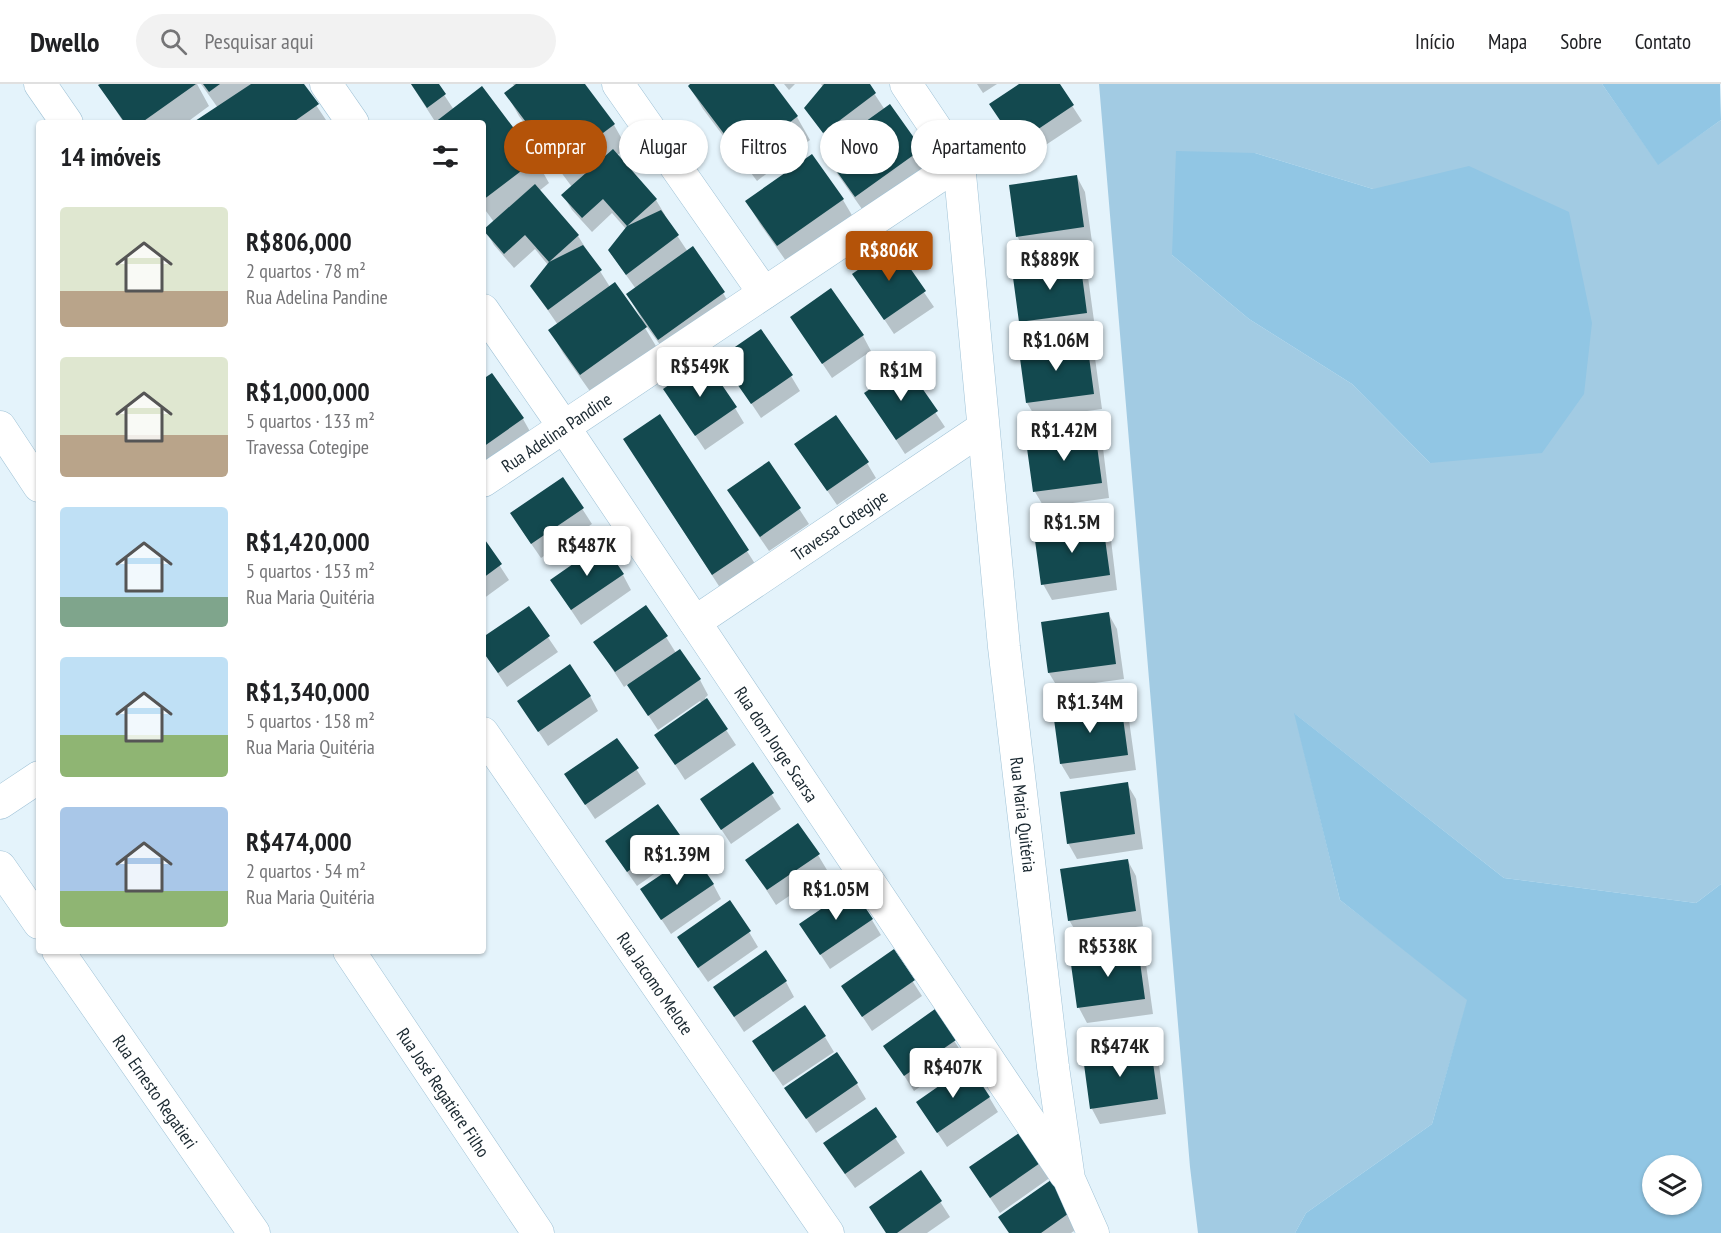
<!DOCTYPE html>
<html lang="pt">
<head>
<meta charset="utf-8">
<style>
	:root { --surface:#fff; --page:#f2f2f2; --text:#202124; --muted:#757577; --line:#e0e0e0; --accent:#b45309 }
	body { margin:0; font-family:"PT Sans Narrow",sans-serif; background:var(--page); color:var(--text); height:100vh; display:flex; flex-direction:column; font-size:22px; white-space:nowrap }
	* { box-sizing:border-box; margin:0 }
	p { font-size:20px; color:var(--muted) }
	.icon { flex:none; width:33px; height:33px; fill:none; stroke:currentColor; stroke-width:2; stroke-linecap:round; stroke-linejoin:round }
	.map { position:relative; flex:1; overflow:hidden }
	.details { position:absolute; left:36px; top:36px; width:450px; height:834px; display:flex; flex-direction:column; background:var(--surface); border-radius:6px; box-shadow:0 2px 4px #0004 }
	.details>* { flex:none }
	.guide { position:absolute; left:504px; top:36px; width:570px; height:54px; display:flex; gap:12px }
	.tools { position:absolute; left:1642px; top:1071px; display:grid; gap:12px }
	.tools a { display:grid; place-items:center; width:60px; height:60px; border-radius:50%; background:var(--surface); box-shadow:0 2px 4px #0004; font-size:30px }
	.price { position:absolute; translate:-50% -51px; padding:0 14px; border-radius:6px; background:#fff; color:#222; font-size:20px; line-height:39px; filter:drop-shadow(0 2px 3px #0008) }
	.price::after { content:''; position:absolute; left:50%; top:36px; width:18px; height:14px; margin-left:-9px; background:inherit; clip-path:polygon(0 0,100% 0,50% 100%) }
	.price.on { background:var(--accent); color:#fff }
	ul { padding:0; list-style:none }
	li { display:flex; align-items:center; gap:18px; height:150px; padding:0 24px }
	li span { display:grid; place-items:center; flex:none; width:168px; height:120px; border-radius:6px; color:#555 }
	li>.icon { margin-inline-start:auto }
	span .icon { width:72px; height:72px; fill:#fffc; stroke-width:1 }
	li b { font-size:26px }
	h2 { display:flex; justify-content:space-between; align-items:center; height:72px; padding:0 24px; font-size:26px }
	.chip { padding:0 21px; border-radius:27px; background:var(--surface); box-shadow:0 2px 4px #0004; font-size:21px; line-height:54px }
	.chip.on { background:var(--accent); color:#fff }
	header { display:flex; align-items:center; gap:36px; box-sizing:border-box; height:84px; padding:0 30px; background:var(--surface); border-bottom:2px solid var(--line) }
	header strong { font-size:28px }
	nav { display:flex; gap:33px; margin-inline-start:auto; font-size:21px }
	.search { width:420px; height:54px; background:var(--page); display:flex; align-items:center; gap:15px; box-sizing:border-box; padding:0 21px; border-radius:33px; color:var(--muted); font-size:22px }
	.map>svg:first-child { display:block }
	.green { fill:#a2cbe3; fill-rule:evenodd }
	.forest { fill:#91c6e4; fill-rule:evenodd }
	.shadow { fill:#0003 }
	.building { fill:#13494f }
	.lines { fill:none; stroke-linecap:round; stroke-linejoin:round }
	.street-casing { stroke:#9fc2d6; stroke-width:33 }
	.street { stroke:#fff; stroke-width:32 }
	.labels { text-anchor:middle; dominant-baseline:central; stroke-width:6; stroke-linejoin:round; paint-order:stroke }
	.street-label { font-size:18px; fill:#1a2830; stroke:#fff }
</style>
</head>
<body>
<header>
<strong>Dwello</strong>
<div class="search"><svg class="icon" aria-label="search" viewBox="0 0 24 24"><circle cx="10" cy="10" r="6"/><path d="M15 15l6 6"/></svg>Pesquisar aqui</div>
<nav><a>Início</a><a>Mapa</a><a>Sobre</a><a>Contato</a></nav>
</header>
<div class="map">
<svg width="1721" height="1149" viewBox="0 0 1721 1149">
	<rect width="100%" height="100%" fill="#e4f3fb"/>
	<path class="green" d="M 1099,0 L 1602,0 L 1658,80 L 1721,36 L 1721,800 L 1696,819 L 1504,794 L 1295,630 L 1340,816 L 1468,915 L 1432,1040 L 1306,1129 L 1295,1149 L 1198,1149 L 1190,1083 ZM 1255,69 L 1373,105 L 1430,379 L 1352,300 L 1249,235 L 1172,171 Z"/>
	<path class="forest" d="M 1602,0 L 1720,0 L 1721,36 L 1658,81 Z
		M 1176,67 L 1255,69 L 1373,105 L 1469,82 L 1569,128 L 1592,239 L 1584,310 L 1542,369 L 1430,379 L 1352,300 L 1249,235 L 1172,171 Z
		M 1294,629 L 1504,794 L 1696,819 L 1721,800 L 1721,1149 L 1295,1149 L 1306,1129 L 1432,1040 L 1467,916 L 1340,816 ZM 1653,1082 L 1692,1082 L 1692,1120 L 1653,1120 Z"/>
	<path class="shadow" d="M 102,0 L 197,0 L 209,22 L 186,39 L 124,39 L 100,2 Z
		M 201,0 L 302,0 L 328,39 L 196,39 L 218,24 Z
		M 411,0 L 437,0 L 454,26 L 482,4 L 536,76 L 549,99 L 539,107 L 578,152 L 610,203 L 639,235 L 641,234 L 628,211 L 636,205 L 609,167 L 626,145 L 612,129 L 592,148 L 572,126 L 563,111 L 572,103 L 519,32 L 506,9 L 515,3 L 513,0 L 583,0 L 614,41 L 627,64 L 617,71 L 656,116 L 665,131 L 664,132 L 688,168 L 723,209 L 736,231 L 672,277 L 647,243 L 645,244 L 659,267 L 594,313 L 563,269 L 550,246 L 558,241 L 531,202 L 548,181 L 535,165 L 514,184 L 494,161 L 485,146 L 494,138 L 483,123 L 483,39 L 436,39 Z
		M 692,0 L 772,0 L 797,33 L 810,56 L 757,97 L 703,25 L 689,2 Z
		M 784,0 L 795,0 L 789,6 Z
		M 821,0 L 868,0 L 885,26 L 889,22 L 921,66 L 934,89 L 869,135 L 838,91 L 825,68 L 833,63 L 806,24 L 823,3 Z
		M 977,0 L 997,0 L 983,9 Z
		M 1022,0 L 1058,0 L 1082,37 L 1026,74 L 1000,35 Z
		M 1077,93 L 1085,108 L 1092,158 L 1026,168 L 1017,152 Z
		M 843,116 L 856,138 L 791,184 L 760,140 L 747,118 Z
		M 893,163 L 934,223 L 894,250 L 854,190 Z
		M 1079,178 L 1088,193 L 1095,244 L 1029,253 L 1021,238 L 1014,187 Z
		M 792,234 L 863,252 L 871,267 L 832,294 Z
		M 1086,259 L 1095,274 L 1102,325 L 1036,334 L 1027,319 Z
		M 721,274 L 791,292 L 800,307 L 761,334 Z
		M 905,283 L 945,343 L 905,370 L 866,310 Z
		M 483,287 L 487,294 L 491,291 L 523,335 L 536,358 L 483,395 Z
		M 665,306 L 735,324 L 744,339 L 705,366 Z
		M 660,332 L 761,489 L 726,513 L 625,356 Z
		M 1094,349 L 1103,364 L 1109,414 L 1044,423 L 1035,408 Z
		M 796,361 L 867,379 L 876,394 L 837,421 Z
		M 769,379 L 809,440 L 769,467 L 738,422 Z
		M 563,395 L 592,440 L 541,474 L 521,445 Z
		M 1102,441 L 1111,456 L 1117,506 L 1052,516 L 1043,500 Z
		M 483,456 L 509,496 L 483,515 Z
		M 623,491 L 631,506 L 581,541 L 561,511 Z
		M 528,524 L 558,568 L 507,603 L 483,567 L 483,555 Z
		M 1108,529 L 1117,545 L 1124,595 L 1058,604 L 1049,589 L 1043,539 Z
		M 666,553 L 676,569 L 679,567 L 700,596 L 708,611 L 705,614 L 736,661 L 685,696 L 656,651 L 702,619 L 700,617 L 658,646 L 628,600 L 624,603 L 595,558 Z
		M 590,612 L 598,627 L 548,662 L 519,618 Z
		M 1121,620 L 1129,636 L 1136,686 L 1070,695 L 1061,680 L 1054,630 Z
		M 617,656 L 646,700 L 595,735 L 575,705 Z
		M 752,680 L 781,725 L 731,760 L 711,730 Z
		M 1127,700 L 1136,715 L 1143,765 L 1077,775 L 1068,759 Z
		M 678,752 L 687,767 L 637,802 L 616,772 Z
		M 818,771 L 827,786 L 776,821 L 747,776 Z
		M 1128,777 L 1136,792 L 1143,842 L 1078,851 L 1069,836 Z
		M 713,800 L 721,815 L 671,850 L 642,806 Z
		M 872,836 L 881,851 L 830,885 L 801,841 Z
		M 749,848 L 758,863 L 708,898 L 687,868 Z
		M 1137,864 L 1146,880 L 1153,930 L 1087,939 L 1079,924 L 1072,874 Z
		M 893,867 L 922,912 L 872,947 L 852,917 Z
		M 786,898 L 794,913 L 744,948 L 724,918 Z
		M 935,927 L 964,972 L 914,1007 L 885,962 Z
		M 825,953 L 834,968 L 783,1002 L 763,973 Z
		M 1151,965 L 1159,981 L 1166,1030 L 1100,1040 L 1092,1025 Z
		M 857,1000 L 866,1015 L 816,1049 L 786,1005 Z
		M 989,1013 L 998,1028 L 947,1063 L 927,1033 Z
		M 876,1025 L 905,1069 L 855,1104 L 834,1075 Z
		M 1021,1049 L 1051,1093 L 1000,1129 L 980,1099 Z
		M 921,1088 L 950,1133 L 927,1149 L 887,1149 Z
		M 1071,1128 L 1080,1143 L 1071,1149 L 1010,1149 Z"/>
	<path class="building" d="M 100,0 L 196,0 L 141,39 L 125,39 L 98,1 Z
		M 203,0 L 220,0 L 209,8 Z
		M 251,0 L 304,0 L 319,20 L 292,39 L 192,39 Z
		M 411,0 L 439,0 L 446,10 L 427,24 Z
		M 516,0 L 585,0 L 615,40 L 559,82 L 504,9 Z
		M 690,0 L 774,0 L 798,32 L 743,75 L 688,2 Z
		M 824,0 L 870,0 L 876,9 L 823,49 L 804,24 Z
		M 1019,0 L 1060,0 L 1074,21 L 1016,60 L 989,20 Z
		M 482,2 L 537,75 L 483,116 L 483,39 L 434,39 Z
		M 890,20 L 922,65 L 855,113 L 823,68 Z
		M 613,65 L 657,115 L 627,142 L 661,126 L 679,151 L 626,191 L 608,166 L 627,142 L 603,115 L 582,134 L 561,111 Z
		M 812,70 L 844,115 L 777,162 L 745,117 Z
		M 1077,91 L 1084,143 L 1016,153 L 1009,101 Z
		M 535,100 L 579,151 L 549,178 L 583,161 L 602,186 L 548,226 L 530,202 L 549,178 L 525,151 L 504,170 L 483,146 Z
		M 894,161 L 926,207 L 884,236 L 852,190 Z
		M 693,162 L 725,208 L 658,256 L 626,210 Z
		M 1080,176 L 1087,229 L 1019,238 L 1012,186 Z
		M 615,198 L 647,243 L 580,291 L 548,246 Z
		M 831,204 L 864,251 L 822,280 L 790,233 Z
		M 761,245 L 793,291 L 751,320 L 719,274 Z
		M 1087,258 L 1094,310 L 1026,319 L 1019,267 Z
		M 705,276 L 737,323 L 695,352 L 663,305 Z
		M 906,281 L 938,327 L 896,356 L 864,309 Z
		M 492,289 L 524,334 L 483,363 L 483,295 Z
		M 660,330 L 749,466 L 712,491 L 623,355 Z
		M 836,331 L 869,378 L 827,407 L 794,360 Z
		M 1095,347 L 1102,399 L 1033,408 L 1026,357 Z
		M 769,377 L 801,424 L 760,453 L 727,406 Z
		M 563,393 L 584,424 L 531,460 L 510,429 Z
		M 1103,440 L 1110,491 L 1041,501 L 1034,449 Z
		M 483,453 L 502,480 L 483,494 Z
		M 603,459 L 624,490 L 571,526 L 550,496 Z
		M 646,521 L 668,552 L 615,588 L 593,558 Z
		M 529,522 L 550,552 L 498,589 L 483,568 L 483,553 Z
		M 1109,528 L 1116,580 L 1048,589 L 1041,538 Z
		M 680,565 L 701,595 L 648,632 L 627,601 Z
		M 570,580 L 591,612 L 538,648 L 517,617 Z
		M 707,614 L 728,645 L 675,681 L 654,651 Z
		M 1121,619 L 1128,671 L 1060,680 L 1053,628 Z
		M 617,654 L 639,684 L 585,721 L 564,690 Z
		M 753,678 L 774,709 L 721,746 L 700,715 Z
		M 1128,698 L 1135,750 L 1067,760 L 1060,708 Z
		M 658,720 L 680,751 L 627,788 L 605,757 Z
		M 798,739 L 820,770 L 767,806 L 745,776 Z
		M 693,769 L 714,800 L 661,836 L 640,805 Z
		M 1128,775 L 1136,827 L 1068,837 L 1060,785 Z
		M 852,804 L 873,835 L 820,871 L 799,840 Z
		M 730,816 L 751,847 L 698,884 L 677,853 Z
		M 1138,863 L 1145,915 L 1077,924 L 1070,873 Z
		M 894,865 L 915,896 L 862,933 L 841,902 Z
		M 766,866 L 787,897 L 734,933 L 713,903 Z
		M 805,921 L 826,952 L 773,988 L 752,957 Z
		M 935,925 L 956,956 L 904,992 L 883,962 Z
		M 1151,964 L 1158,1015 L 1090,1025 L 1083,973 Z
		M 837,968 L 858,999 L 806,1035 L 784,1004 Z
		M 969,981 L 990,1013 L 937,1049 L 916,1018 Z
		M 876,1023 L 897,1053 L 845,1090 L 823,1059 Z
		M 1022,1047 L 1043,1077 L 990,1114 L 969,1083 Z
		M 921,1086 L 942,1117 L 897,1149 L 886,1149 L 869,1123 Z
		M 1051,1096 L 1072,1127 L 1041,1149 L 1009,1149 L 998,1133 Z"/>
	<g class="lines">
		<g class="street-casing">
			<g id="street">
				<path d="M 40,0 L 67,39"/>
				<path d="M 326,0 L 353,39"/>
				<path d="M 618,0 L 764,209"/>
				<path id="s1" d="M 906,0 L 959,79 L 1004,563 L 1053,983 L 1069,1095 L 1093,1149"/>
				<path id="s2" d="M 483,226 L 564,343 L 1065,1090"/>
				<path d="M 0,343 L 39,402"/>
				<path id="s3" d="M 483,397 L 959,79"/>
				<path id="s4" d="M 695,538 L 983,344"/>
				<path id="s5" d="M 483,649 L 828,1149"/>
				<path d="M 0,719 L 39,693"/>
				<path d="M 0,783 L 39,839"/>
				<path id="s6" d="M 58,867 L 254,1149"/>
				<path id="s7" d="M 349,867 L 538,1149"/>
			</g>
		</g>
		<use href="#street" class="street"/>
	</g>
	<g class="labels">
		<g class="street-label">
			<text stroke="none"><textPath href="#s3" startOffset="88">Rua Adelina Pandine</textPath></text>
			<text stroke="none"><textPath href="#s4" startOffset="174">Travessa Cotegipe</textPath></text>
			<text stroke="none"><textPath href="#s2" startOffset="524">Rua dom Jorge Scarsa</textPath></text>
			<text stroke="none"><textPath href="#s1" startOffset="750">Rua Maria Quitéria</textPath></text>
			<text stroke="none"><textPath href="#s5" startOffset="304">Rua Jacomo Melote</textPath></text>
			<text stroke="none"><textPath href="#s6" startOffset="171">Rua Ernesto Regatieri</textPath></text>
			<text stroke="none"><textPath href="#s7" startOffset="170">Rua José Regatiere Filho</textPath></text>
		</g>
	</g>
</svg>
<div class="tools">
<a><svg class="icon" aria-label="layers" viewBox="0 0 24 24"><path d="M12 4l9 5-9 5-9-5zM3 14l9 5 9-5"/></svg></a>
</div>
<b class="price on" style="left:889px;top:198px">R$806K</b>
<b class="price" style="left:1050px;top:207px">R$889K</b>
<b class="price" style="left:1056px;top:288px">R$1.06M</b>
<b class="price" style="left:700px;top:314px">R$549K</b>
<b class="price" style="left:901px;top:318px">R$1M</b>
<b class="price" style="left:1064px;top:378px">R$1.42M</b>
<b class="price" style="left:1072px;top:470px">R$1.5M</b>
<b class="price" style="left:587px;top:493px">R$487K</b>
<b class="price" style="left:1090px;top:650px">R$1.34M</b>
<b class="price" style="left:677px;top:802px">R$1.39M</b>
<b class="price" style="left:836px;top:837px">R$1.05M</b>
<b class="price" style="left:1108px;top:894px">R$538K</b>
<b class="price" style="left:1120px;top:994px">R$474K</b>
<b class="price" style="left:953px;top:1015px">R$407K</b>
<div class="guide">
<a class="chip on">Comprar</a>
<a class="chip">Alugar</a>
<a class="chip">Filtros</a>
<a class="chip">Novo</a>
<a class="chip">Apartamento</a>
</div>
<section class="details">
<h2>14 imóveis<svg class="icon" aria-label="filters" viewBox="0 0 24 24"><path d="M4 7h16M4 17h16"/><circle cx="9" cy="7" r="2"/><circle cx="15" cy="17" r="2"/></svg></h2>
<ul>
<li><span style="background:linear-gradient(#dfe7d0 70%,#b9a48a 0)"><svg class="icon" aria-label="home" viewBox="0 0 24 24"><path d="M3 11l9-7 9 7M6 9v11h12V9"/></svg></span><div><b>R$806,000</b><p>2 quartos · 78 m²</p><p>Rua Adelina Pandine</p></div></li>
<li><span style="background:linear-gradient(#dfe7d0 65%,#b9a48a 0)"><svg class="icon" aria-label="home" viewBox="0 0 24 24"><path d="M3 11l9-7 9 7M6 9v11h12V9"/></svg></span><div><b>R$1,000,000</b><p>5 quartos · 133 m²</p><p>Travessa Cotegipe</p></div></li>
<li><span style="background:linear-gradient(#bfe0f5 75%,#7fa58c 0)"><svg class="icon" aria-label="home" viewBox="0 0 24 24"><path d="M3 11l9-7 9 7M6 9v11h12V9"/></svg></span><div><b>R$1,420,000</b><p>5 quartos · 153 m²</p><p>Rua Maria Quitéria</p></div></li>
<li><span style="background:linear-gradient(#bfe0f5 65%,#8fb573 0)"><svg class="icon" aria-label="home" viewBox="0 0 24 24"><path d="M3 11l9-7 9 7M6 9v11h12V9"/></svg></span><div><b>R$1,340,000</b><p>5 quartos · 158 m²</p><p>Rua Maria Quitéria</p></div></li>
<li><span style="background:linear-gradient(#a9c7e8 70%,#8fb573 0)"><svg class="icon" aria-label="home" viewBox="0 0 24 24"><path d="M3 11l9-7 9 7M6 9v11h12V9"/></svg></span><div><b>R$474,000</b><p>2 quartos · 54 m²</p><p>Rua Maria Quitéria</p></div></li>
</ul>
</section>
</div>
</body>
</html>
